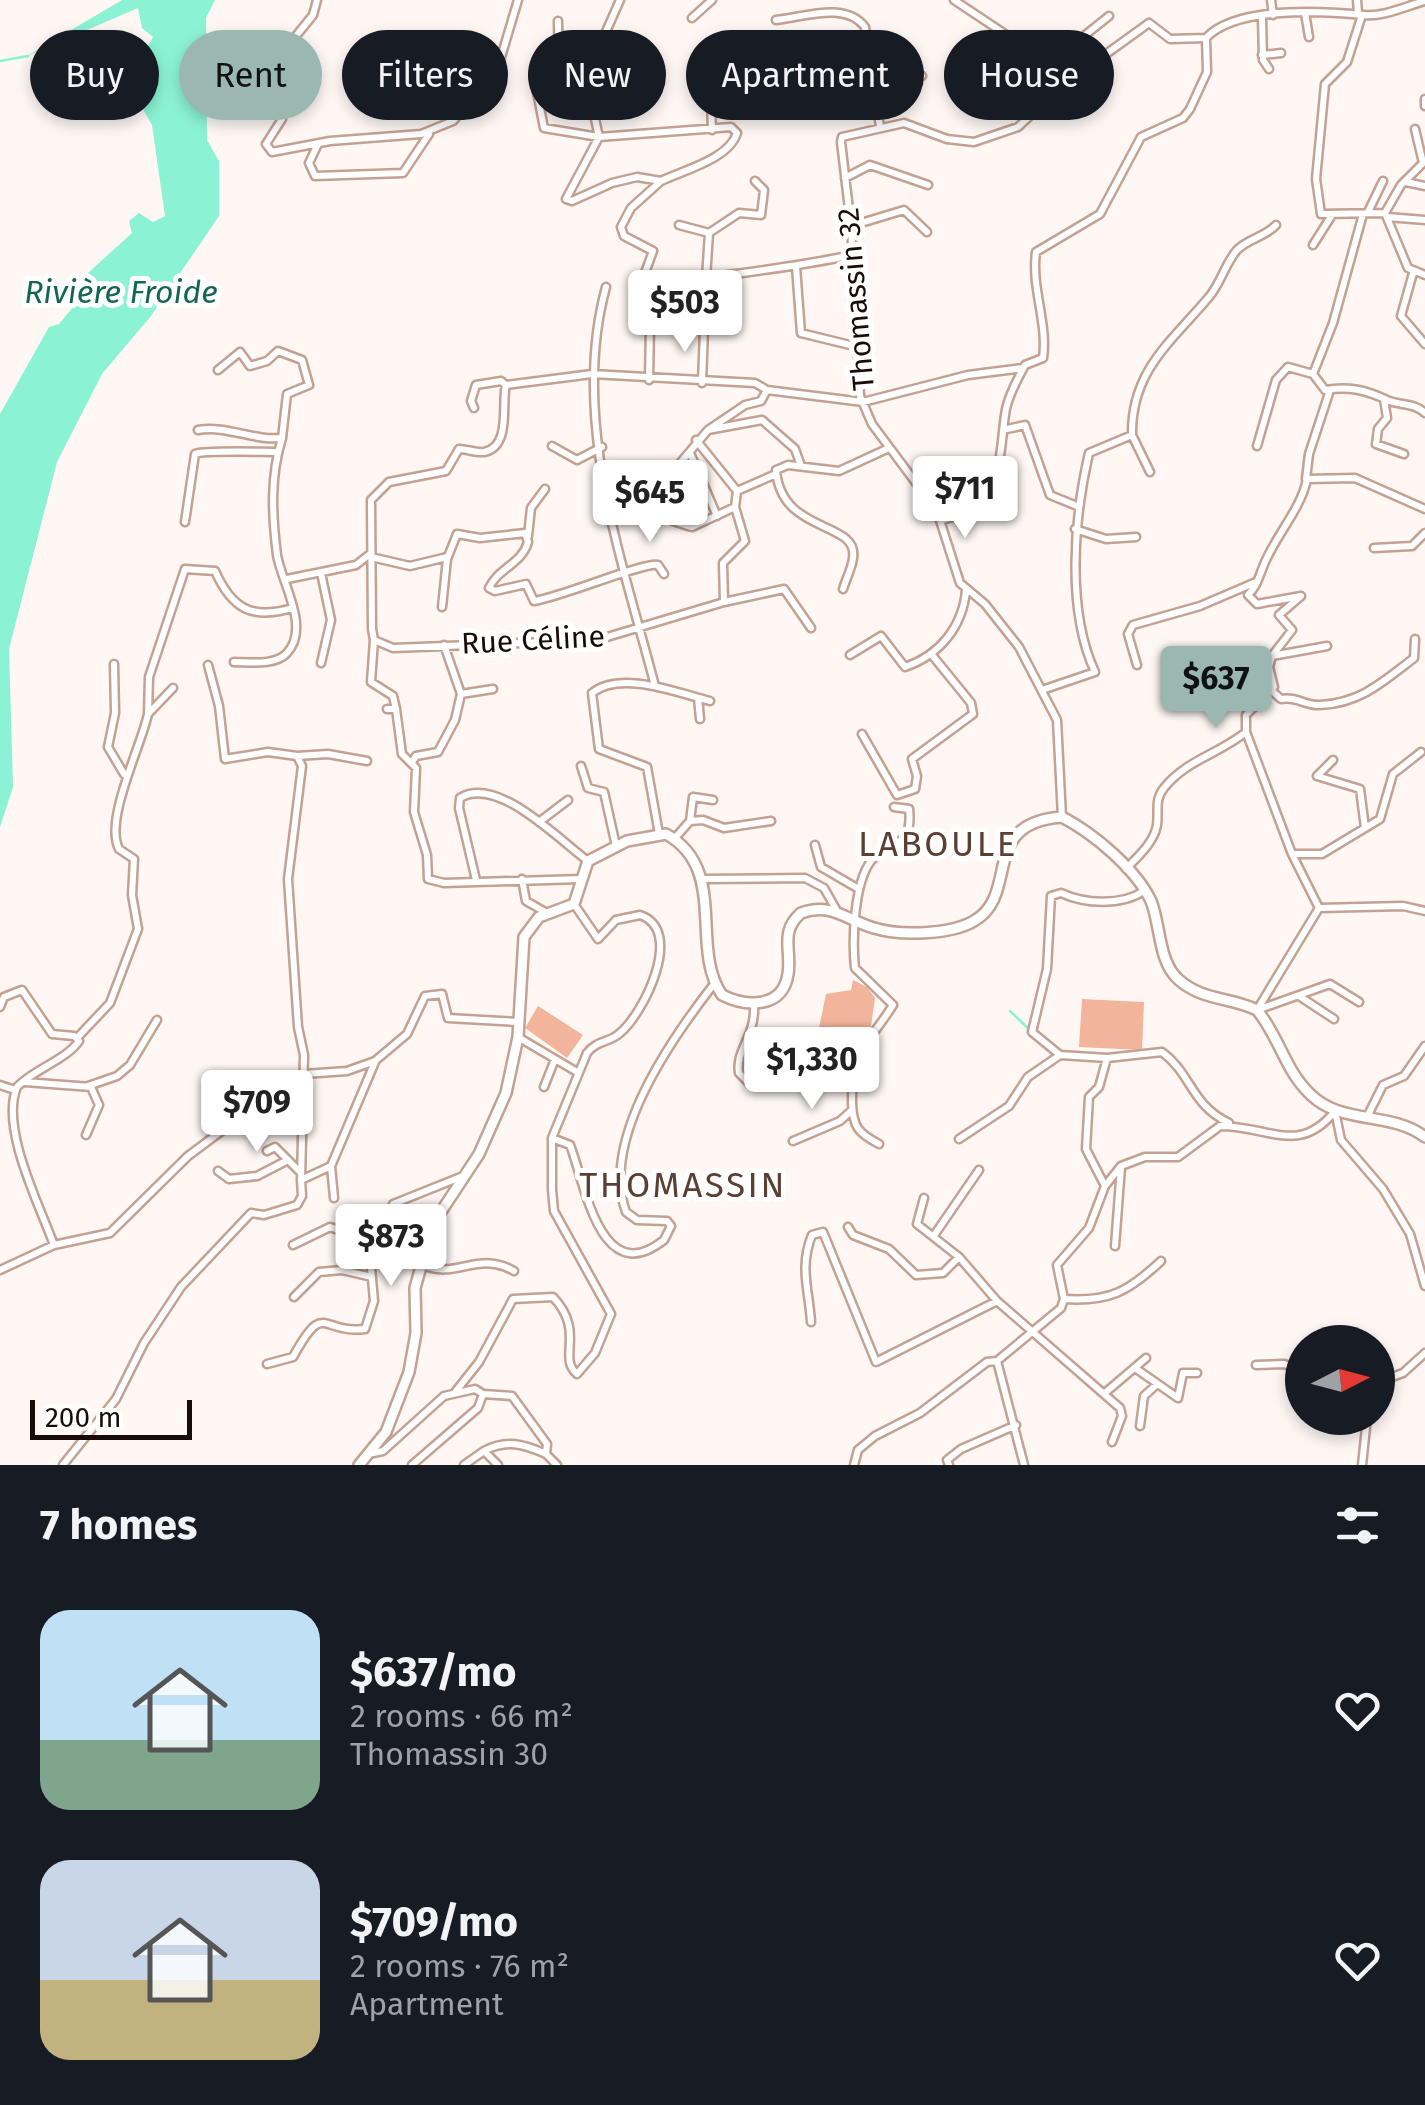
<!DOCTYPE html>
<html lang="en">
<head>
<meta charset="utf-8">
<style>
	:root { --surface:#171b24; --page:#20242c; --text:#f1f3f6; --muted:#9ea1a6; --accent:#9ab8b1 }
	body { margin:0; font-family:"Fira Sans",sans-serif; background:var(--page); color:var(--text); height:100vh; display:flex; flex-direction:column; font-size:38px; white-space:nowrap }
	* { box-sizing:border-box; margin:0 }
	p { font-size:32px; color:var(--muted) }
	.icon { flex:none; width:55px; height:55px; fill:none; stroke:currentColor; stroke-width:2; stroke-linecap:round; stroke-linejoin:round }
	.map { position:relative; height:1465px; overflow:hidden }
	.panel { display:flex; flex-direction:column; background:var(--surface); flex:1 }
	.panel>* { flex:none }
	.hud { position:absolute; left:30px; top:30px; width:1365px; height:90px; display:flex; gap:20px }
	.needle { width:65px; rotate:84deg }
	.tools { position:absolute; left:1285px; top:1325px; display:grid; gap:20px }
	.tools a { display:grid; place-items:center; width:110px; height:110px; border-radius:50%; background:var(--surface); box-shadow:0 5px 15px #0003; font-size:50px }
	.scale { position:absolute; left:30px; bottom:25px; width:162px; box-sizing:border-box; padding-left:10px; border:5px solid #180c08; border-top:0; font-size:28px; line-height:35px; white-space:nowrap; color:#180c08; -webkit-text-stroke:8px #fff; paint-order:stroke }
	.price { position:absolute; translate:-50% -85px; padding:0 22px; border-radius:10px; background:#fff; color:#222; font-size:32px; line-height:65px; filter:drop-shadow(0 2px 5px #0008) }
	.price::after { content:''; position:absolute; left:50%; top:60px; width:30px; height:22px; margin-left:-15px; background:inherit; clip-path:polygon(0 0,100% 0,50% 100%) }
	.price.on { background:var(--accent); color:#111 }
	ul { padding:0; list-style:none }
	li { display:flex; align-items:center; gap:30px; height:250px; padding:0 40px }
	li span { display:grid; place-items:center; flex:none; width:280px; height:200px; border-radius:30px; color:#555 }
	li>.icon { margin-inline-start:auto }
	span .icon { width:120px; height:120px; fill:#fffc; stroke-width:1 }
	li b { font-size:42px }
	h2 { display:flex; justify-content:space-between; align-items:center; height:120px; padding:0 40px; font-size:42px }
	.tag { padding:0 35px; border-radius:45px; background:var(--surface); box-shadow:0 5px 15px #0003; font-size:35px; line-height:90px }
	.tag.on { background:var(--accent); color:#111 }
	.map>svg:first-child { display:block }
	.green { fill:#f2b59b }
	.water { fill:#8bf3d3 }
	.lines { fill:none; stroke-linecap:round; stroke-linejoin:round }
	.stream { stroke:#8bf3d3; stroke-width:2.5 }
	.minor-casing { stroke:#c3a193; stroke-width:11 }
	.major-casing { stroke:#c3a193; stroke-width:14 }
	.minor { stroke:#fff; stroke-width:6 }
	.major { stroke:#fff; stroke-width:9 }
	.labels { text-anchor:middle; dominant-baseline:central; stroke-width:10; stroke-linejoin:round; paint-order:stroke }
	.street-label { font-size:30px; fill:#180c08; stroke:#fff }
	.water-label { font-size:32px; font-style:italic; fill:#136652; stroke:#fff }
	.quarter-label { font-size:35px; letter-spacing:2.5px; fill:#5c3f33; stroke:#fff }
</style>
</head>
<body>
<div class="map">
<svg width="1425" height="1465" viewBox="0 0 1425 1465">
	<rect width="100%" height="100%" fill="#fef7f4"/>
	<path class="green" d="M 853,980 L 867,987 L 875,998 L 870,1033 L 858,1035 L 847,1050 L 819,1028 L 826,994 L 851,990 Z
		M 1082,999 L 1144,1002 L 1142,1050 L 1079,1047 Z
		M 538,1006 L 583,1035 L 567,1058 L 525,1028 Z"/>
	<path class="water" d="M 122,0 L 215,0 L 206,18 L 207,140 L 219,161 L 219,216 L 151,316 L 102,374 L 57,462 L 9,649 L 13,787 L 0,827 L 0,414 L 49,327 L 59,324 L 83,295 L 77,283 L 132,233 L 129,221 L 139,213 L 153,222 L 165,216 L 152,125 L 136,97 L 135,68 L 153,37 L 142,28 L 138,8 L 27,56 Z"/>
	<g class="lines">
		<path class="stream" d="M 0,61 L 28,56
			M 1010,1011 L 1031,1031"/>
		<g class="minor-casing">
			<path id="minor" d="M 317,0 L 313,15 L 296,36 L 294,78 L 282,100 L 282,119 L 266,144 L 272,152 L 330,141 L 421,134 L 453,121 L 496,74 L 518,0
				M 620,0 L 601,43 L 604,57 L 590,96 L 599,137 L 566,199 L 572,201 L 612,183 L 637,177 L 661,181 L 631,208 L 621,227 L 624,236 L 653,251 L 642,281 L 644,289 C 678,297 683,281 712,277 C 759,271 805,265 852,255
				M 954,0 L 1014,40 L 1038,70 L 1051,79 L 1084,70 L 1149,23 L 1170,39 L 1206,38
				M 1271,0 L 1273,15
				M 1357,0 L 1358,13
				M 1305,13 L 1309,37
				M 1362,15 L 1347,62 L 1325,84 L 1316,179 L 1321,214 L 1385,213 L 1401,185 L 1423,163 L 1415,129
				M 1262,17 L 1263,60 L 1269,69
				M 692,18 L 712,0
				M 776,20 C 805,17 845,1 865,27 L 880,127
				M 558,21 L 559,80 L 535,82 L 544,128 L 599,137 L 731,127 L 737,133 C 729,159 684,170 661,181
				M 1262,55 L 1281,53
				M 698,60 L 710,77 L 712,130
				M 868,66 L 922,76
				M 712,88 L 757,69
				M 1425,99 L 1425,106
				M 318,144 L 309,163 L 315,176 L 403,173 L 429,134
				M 845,178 L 870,165 L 928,185
				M 1406,182 L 1425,186
				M 1368,212 L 1383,181
				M 1385,213 L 1408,268 L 1425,275
				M 1387,217 L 1425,220
				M 679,225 L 709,233 L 739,213 L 761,215 L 764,190 L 755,181
				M 851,226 L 904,210 L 927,232
				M 1313,245 L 1332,215
				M 796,267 L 801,333 L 858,347
				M 1413,273 L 1401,316 L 1425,344
				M 706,278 L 709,233
				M 606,287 C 570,418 622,559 655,686
				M 218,370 L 240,352 L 250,366 L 267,361 L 278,351 L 302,360 L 309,385 L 287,394 L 282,438
				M 1313,374 L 1333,323 L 1363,214
				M 649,380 L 650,324
				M 702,383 L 704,329
				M 1384,399 L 1387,418 L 1378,429 L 1376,444 L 1404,454
				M 474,408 L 471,401 L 476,385 L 501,381 L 506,385
				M 1007,429 L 1025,425 L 1050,495 L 1077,506
				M 198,430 C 227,425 253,441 282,438 C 270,477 272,515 277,555 C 281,582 311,627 287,653 C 275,666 250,662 234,662
				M 708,430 L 745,405 L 761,401 L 767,390
				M 1132,435 C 1131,371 1171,342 1209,297 C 1221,283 1225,264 1237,250 C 1249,238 1265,237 1276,225
				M 696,440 L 737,491
				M 552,446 L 577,460 L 602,447
				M 1257,446 L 1276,380 L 1288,367 L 1313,374 L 1325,390 C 1349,386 1366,390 1387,400 C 1401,406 1413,402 1425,413
				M 690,453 L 717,516
				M 652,474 L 676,468 L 708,430 L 762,420 L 795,449 L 801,466
				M 1306,479 L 1309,454 L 1330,390
				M 610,504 C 641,502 662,520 692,527 L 735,507
				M 940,521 C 951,517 968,514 977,506 C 1004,483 1000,440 1006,409 C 1009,394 1018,378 1025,365 L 1043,358 C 1048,323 1031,288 1036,252 L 1100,214 L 1141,137 L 1183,118 L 1190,109 L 1207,72 L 1206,38 C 1236,6 1322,11 1364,15 C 1384,17 1406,6 1425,1
				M 185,522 L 195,454 C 204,450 262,452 278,452
				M 1075,529 L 1106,539 L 1136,537
				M 528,536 L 531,508 L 545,489
				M 1374,548 L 1412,546 L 1425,533
				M 371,557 L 410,566 L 447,557
				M 321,573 L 331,620 L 321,663
				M 287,579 L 356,565 L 370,554
				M 843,589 C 846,579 852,568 853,558 C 859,520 781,535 776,470 L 788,465 L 839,471 L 889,448
				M 724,602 L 723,563 L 745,541 L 735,507 L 737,491 L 776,474
				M 442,607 L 447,559 L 457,534 L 480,538 L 525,533 L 528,542 C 522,564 498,568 489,588 L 495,591 L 526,584 L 534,601 C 562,597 643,562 658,565 L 664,574
				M 811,628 L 784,589 L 724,602 L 597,640 L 393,648 L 374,640 L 372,629 L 371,500 L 389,482 L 446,471 L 459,449 C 466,449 477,453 484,452 C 512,447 501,401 506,385 L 592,374 L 755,383 L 767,390 L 863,402 L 968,375 L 1023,368
				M 374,640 L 371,682 L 393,696 L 396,709
				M 444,645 L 461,694
				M 850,655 L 881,636 L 905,667 C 940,655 963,626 966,590
				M 1272,656 L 1292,630 L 1279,615 L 1301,596 L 1257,604 L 1248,595 C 1257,586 1258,579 1263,567 C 1274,537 1301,510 1307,479 L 1355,478 L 1425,509
				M 114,664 L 115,713 L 108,747 L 124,774
				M 208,665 L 219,706 L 225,759 L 268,752 L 297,756 L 302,766 L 288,879 L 298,1027 L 304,1055 L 301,1180
				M 1137,665 L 1128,634 L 1133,625 L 1200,606 L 1256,582
				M 173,688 L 148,714 L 149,677 L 185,569 L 215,571 C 232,609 252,620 292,608
				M 1042,690 L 1095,672 C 1066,610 1074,518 1089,453 L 1132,435 L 1150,472
				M 1272,691 L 1281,699 C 1297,696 1305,706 1320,705 C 1361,703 1384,681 1414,658 L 1415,639
				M 698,698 L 700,719
				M 387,709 L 396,709 L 402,754 L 416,768 L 414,812 L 427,855 L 428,879 L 444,883 L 581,879
				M 1246,732 L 1292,854 L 1319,908
				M 862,734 L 897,795 L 915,789 L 917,776 L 912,759 L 973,714 L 971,703 L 932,655
				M 297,756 L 328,754 L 367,761
				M 1333,760 L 1317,776 L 1360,789 L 1365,828
				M 412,762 L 416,756 L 438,752 L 455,720 L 461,694 L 493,689
				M 581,766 L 588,788 L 604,792 L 616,846
				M 1062,817 L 1057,720 L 1019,647 L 985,604 L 960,583 L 937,511 L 872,424 L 860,396 L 851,226 L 841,142 L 842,137 L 904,123 L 947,139 L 974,142 L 1018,127 L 1031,115 L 1059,56 L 1109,16
				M 690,821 L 693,797 L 713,800
				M 539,822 L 568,800
				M 659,834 L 647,767 L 599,749 L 592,693 C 621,670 678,693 710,701
				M 675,838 L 690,821 L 703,820 L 724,828 L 771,821
				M 815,845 L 821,867 L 857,888
				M 1293,854 L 1322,854 L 1380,819 L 1393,774 L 1421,752
				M 1126,869 C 1137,857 1154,843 1157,825 C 1159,812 1154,800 1164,788 C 1186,760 1219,754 1246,732 L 1246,715 L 1274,687 L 1269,667 L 1272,656 L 1327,646
				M 522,879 L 526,901 L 547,913
				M 703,879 L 805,878 L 824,888 L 837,911
				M 476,880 L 459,808 L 460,798 C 497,775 558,839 588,861
				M 1299,996 L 1334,1019
				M 754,1004 C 756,1037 735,1050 739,1073 L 750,1084 L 769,1080 L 789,1063
				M 0,1007 L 4,997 L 22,990 L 52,1034 L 74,1036 L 79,1041 C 66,1060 34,1069 17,1087 C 0,1128 39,1204 54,1245
				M 1257,1010 L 1319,908 L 1403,906 L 1425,911
				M 1257,1010 L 1330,984 L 1359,1002
				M 518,1037 L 577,1072
				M 77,1038 L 110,1003 L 138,929 L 132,895 L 134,859 L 119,849 C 104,820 141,747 148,714
				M 1060,1055 L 1032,1032 L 1047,969 L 1051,896 L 1061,893 C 1085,904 1121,906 1144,891
				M 25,1082 L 91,1087 L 99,1105 L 86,1135
				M 0,1085 L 15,1090
				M 88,1086 L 117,1076 L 130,1065 L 157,1020
				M 544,1087 L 555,1059
				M 1335,1111 L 1341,1140 L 1383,1189 L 1410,1234 L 1425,1286
				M 1367,1117 L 1383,1085 L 1404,1076 L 1425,1046
				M 552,1138 L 570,1145 C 585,1183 600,1291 664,1240 L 671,1226 L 667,1221 L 637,1220 L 626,1212 C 600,1140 671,1039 714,984
				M 959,1139 L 1009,1106 L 1028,1077 L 1060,1055 L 1107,1058 L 1162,1052 C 1192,1074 1190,1104 1229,1123
				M 793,1141 L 840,1121 L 852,1110
				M 879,1144 C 858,1133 853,1127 852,1103 C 852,1045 865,1050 893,1005 L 855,968 C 852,940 854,883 871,861 C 885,841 914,851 909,809 L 894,807
				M 267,1151 L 275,1147 L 299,1171
				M 331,1166 L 334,1198
				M 218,1171 L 229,1179 L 257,1176 L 288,1160
				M 1105,1186 L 1086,1149 L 1089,1097 L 1099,1087 L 1107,1058
				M 924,1198 L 917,1224 L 959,1257
				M 848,1227 L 853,1235 L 889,1249 L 916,1275 L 943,1273 L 959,1257 L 997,1301
				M 935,1234 L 979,1170
				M 293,1245 L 330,1227 L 361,1238 L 382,1226
				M 1115,1246 L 1121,1167
				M 422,1265 C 457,1280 477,1250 514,1271
				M 0,1270 L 54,1245 L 110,1233 L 188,1156 L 239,1118 L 257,1115 L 289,1082 L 304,1074 L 347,1071 L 375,1061 L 407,1034 L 425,996 L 442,994 L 448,1018 L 518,1022
				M 294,1297 L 319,1272 L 342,1270 L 372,1277
				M 1064,1299 C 1109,1302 1128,1292 1161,1261
				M 811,1322 C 809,1290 799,1267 812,1235 L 823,1232 L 876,1362 L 997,1301 L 1120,1408 L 1122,1416 L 1112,1442
				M 267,1364 L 293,1357 C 325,1299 320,1334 365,1329 L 374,1301 L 371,1268 L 393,1204 L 463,1176
				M 1256,1365 L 1284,1364 L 1302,1371
				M 1135,1368 L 1178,1398 L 1183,1373 L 1197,1373
				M 1378,1382 L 1403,1373 L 1425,1353
				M 456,1391 L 479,1362 L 513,1299 L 553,1297 C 586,1332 557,1357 577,1374 L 595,1353 L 611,1314 L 554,1211 L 552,1190 L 552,1138 L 587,1053 C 597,1040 609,1043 620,1033 C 644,1013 685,930 640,915 L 616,920 L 598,939 L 574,904
				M 1106,1392 L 1146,1358
				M 1140,1426 L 1144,1396 L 1155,1386
				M 373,1453 L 383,1451 L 444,1396 L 475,1389 L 483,1394 L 512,1396 L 547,1444 L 546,1454 L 557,1465
				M 63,1465 L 116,1399 L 144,1343 L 181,1287 L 251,1213 L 264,1215 L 297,1205 L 302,1196 L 301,1180 L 331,1166 L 375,1062
				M 412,1465 L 478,1408 L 483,1394
				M 464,1465 L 484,1451
				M 498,1465 L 484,1451 C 506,1439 524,1444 546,1454
				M 854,1465 L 858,1450 L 875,1436 L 920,1413 L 987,1362 L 997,1361
				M 949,1465 L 947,1460 L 961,1449 L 1016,1425
				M 1024,1465 L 997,1361 L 1061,1308 L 1064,1299 L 1057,1265 L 1089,1228 L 1105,1186 L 1121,1166 L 1145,1157 L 1178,1157 L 1220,1126 C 1269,1126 1299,1156 1335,1111
				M 1362,1465 L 1367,1418"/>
		</g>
		<g class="major-casing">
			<path id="major" d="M 359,1465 L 386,1432 L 409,1372 L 416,1333 L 415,1288 L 433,1224 L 479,1154 L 506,1093 L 518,1037 L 524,937 L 539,917 L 574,904 L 588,861 L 627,841 L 666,834 C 729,869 689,947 722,995 C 746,1007 783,1009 788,974 C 792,950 779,932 801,913 C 832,902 846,920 874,928 C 900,936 950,935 974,921 C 1021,894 978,823 1062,817 C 1093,833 1136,869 1151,901 C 1161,926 1158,962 1179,980 C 1203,1001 1231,997 1257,1010 C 1279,1036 1285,1071 1311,1095 C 1342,1125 1391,1111 1425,1137"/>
		</g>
		<use href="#minor" class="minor"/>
		<use href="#major" class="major"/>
	</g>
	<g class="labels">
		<g class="street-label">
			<text transform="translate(856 299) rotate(-95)">Thomassin 32</text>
			<text transform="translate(533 640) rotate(-3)">Rue Céline</text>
		</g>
		<g class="water-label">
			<text x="121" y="292">Rivière Froide</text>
		</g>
		<g class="quarter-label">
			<text x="938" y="844">LABOULE</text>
			<text x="683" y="1185">THOMASSIN</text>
		</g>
	</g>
</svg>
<div class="tools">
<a><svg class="needle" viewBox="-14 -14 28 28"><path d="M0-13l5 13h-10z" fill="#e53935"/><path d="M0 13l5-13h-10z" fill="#9ea1a6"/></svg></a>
</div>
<div class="scale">200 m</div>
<b class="price" style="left:685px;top:355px">$503</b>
<b class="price" style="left:965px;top:541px">$711</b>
<b class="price" style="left:650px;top:545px">$645</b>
<b class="price on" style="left:1216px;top:731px">$637</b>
<b class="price" style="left:812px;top:1112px">$1,330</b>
<b class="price" style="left:257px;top:1155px">$709</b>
<b class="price" style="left:391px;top:1289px">$873</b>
<div class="hud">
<a class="tag">Buy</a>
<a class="tag on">Rent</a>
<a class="tag">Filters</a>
<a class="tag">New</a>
<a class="tag">Apartment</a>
<a class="tag">House</a>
</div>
</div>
<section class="panel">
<h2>7 homes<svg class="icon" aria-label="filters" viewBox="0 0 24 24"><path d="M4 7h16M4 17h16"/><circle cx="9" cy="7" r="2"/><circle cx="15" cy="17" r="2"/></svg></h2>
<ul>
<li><span style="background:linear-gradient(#bfe0f5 65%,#7fa58c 0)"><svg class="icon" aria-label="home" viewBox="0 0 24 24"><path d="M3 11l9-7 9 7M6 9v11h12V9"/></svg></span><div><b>$637/mo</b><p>2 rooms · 66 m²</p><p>Thomassin 30</p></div><svg class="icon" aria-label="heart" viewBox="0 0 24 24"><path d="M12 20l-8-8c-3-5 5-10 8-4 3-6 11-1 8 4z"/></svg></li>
<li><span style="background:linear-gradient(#c9d6e8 60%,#c2b280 0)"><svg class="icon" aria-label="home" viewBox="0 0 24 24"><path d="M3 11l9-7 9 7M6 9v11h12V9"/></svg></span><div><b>$709/mo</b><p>2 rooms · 76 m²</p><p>Apartment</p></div><svg class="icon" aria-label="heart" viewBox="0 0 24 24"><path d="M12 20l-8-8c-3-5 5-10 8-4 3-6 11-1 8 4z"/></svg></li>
</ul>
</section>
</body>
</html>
